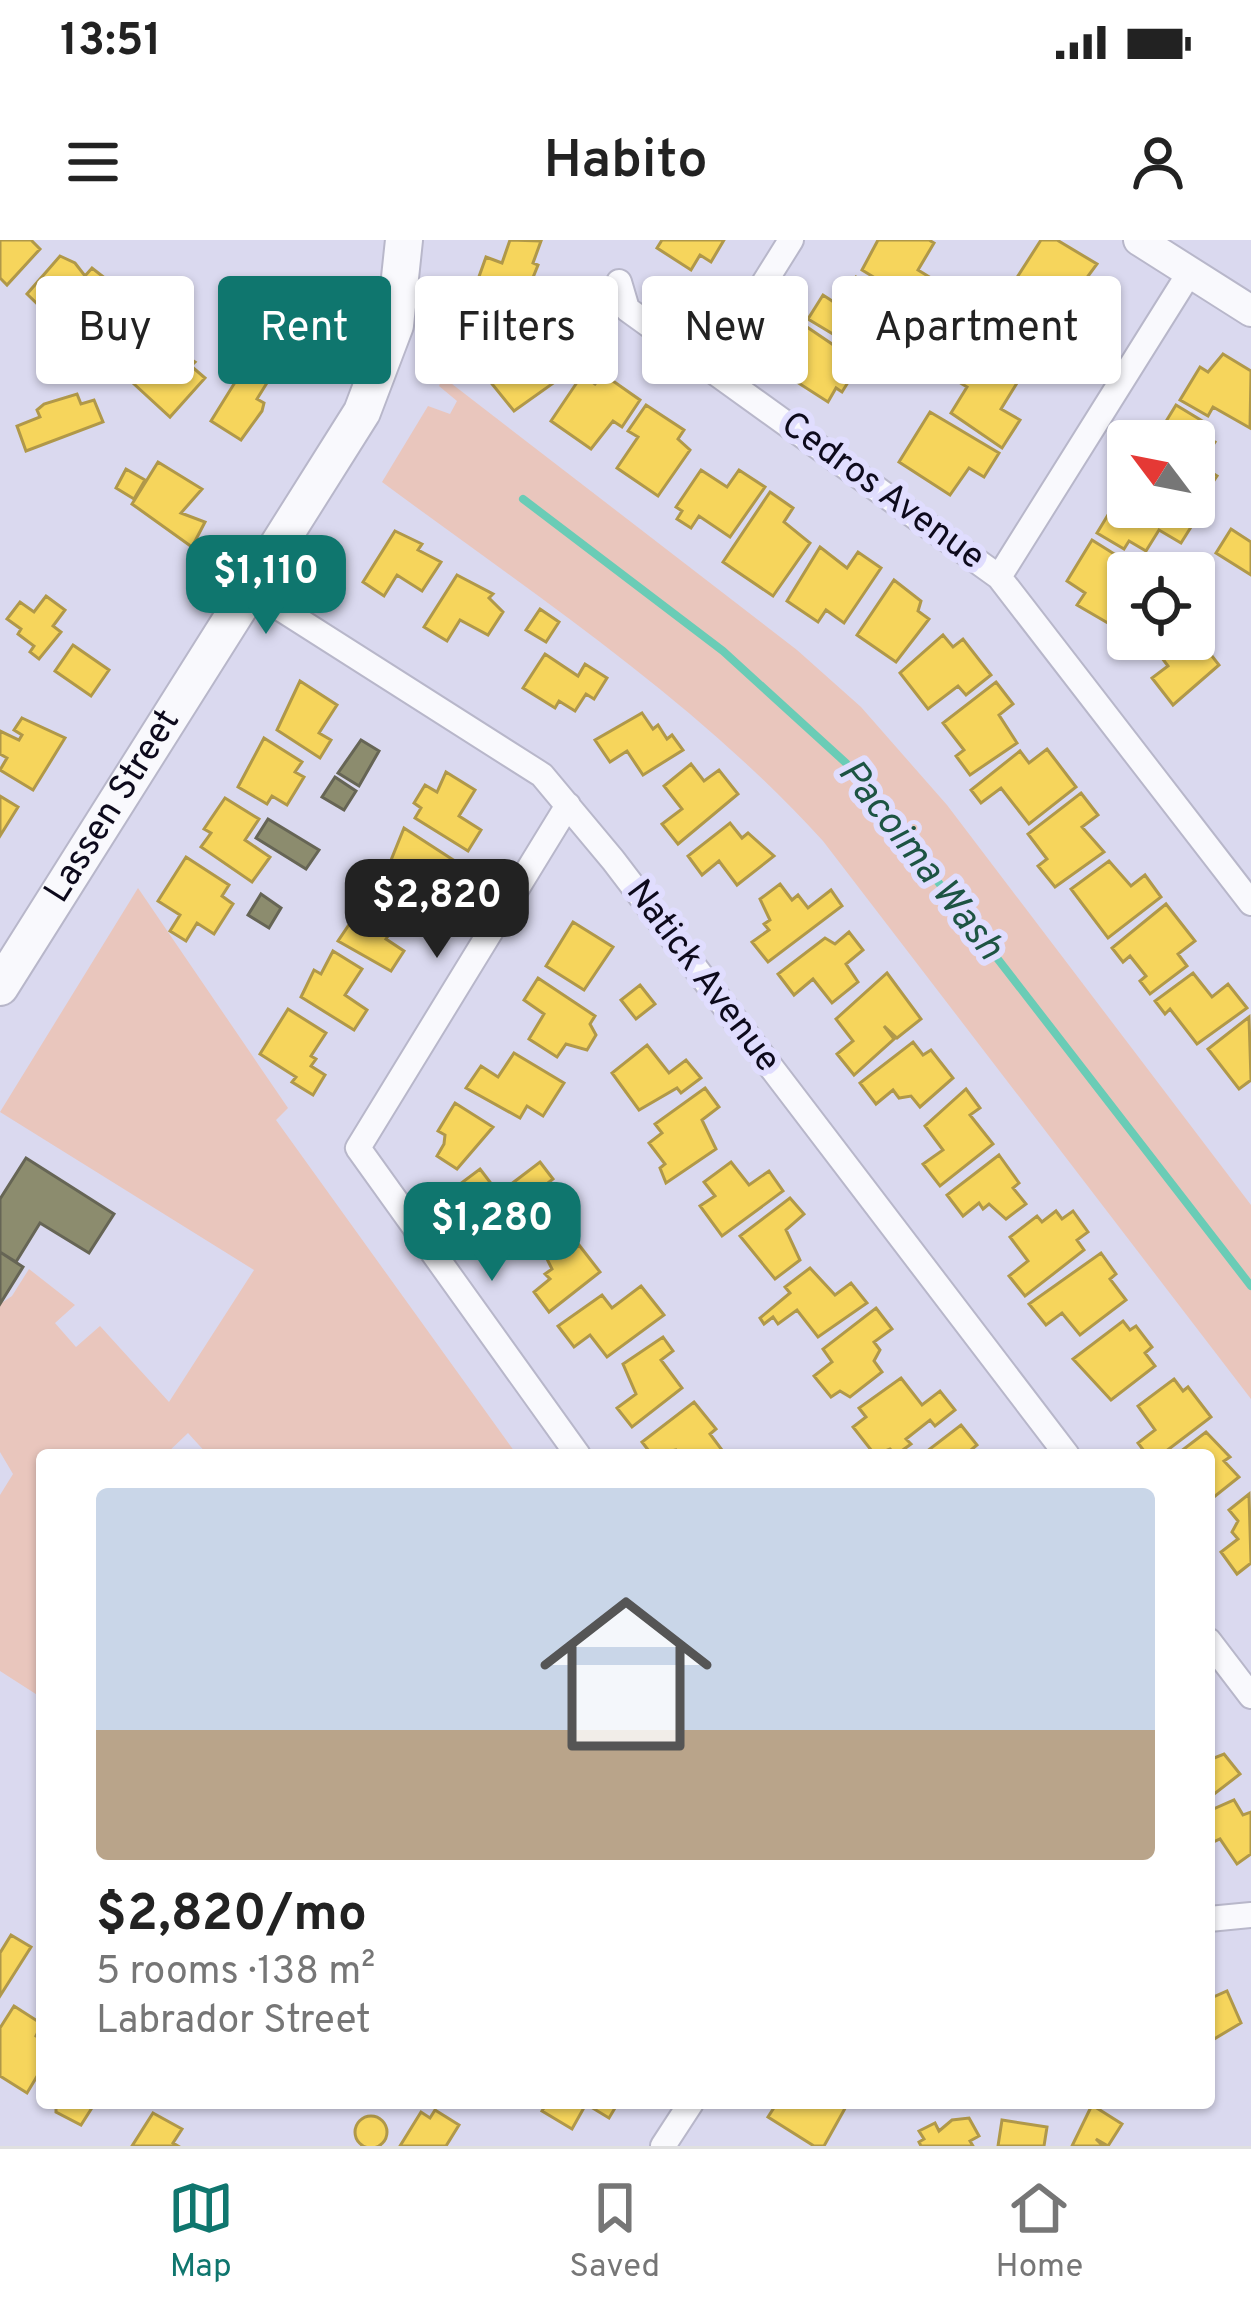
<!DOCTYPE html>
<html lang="en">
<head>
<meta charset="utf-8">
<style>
	:root { --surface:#fff; --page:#f6f6f6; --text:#222; --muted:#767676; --line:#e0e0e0; --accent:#0f766e }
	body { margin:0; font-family:Overpass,sans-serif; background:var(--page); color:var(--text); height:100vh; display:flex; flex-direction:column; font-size:45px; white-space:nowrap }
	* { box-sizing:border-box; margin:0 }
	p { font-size:39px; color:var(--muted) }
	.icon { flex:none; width:66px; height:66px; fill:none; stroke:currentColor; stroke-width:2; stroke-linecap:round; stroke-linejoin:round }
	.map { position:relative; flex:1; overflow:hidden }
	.details { position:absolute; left:36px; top:1209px; width:1179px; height:660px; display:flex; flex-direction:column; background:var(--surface); border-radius:12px; box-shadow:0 3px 9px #0004 }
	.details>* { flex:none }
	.hud { position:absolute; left:36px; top:36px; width:1179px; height:108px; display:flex; gap:24px }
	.needle { width:78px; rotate:302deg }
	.buttons { position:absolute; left:1107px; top:180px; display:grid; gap:24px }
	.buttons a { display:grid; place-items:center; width:108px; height:108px; border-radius:12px; background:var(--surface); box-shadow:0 3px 9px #0004; font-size:60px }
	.price { position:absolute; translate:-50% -102px; padding:0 27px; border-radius:24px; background:var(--accent); color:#fff; font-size:39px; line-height:78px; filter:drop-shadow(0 3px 6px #0008) }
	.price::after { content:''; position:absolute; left:50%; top:72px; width:36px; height:27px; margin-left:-18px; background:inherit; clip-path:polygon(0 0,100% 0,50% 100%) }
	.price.selected { background:#222; color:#fff }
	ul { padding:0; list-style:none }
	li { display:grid; align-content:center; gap:24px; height:636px; padding:0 60px }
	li+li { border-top:3px solid var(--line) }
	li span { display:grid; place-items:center; height:372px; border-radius:12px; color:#555 }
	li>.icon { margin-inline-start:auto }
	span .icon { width:216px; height:216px; fill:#fffc; stroke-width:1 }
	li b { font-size:51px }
	.chip { padding:0 42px; border-radius:12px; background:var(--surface); box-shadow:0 3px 9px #0004; font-size:42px; line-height:108px }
	.chip.selected { background:var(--accent); color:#fff }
	.status { display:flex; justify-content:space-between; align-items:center; height:84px; padding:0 60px; background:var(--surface); direction:ltr }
	.status svg { height:33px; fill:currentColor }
	header { display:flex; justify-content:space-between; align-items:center; height:156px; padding:0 60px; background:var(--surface); font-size:54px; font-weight:600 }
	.tab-bar { display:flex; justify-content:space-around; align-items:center; height:168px; border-top:3px solid var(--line); background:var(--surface); font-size:33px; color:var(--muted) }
	.tab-bar a { display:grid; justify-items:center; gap:6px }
	.tab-bar .selected { color:var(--accent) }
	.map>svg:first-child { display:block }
	.green { fill:#e9c6bd }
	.homes { fill:#f6d55c; stroke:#b09849; stroke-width:3 }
	.industry { fill:#8c8c6e; stroke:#666555; stroke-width:3 }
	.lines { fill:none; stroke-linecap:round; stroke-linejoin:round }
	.stream { stroke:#6accb6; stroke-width:8 }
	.minor-casing { stroke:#b8b7ca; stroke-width:28 }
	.tertiary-casing { stroke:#b8b7ca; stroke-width:34 }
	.secondary-casing { stroke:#b8b7ca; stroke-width:40 }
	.minor { stroke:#f9f9fd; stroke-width:24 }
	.tertiary { stroke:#f9f9fd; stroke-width:30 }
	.secondary { stroke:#f9f9fd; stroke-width:36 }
	.labels { text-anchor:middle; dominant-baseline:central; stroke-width:12; stroke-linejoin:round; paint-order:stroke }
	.street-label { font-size:36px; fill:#0d0a1c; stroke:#e0ddfe }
	.water-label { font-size:39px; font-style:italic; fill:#1d5443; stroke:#e0ddfe }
</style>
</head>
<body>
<div class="status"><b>13:51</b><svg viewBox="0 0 49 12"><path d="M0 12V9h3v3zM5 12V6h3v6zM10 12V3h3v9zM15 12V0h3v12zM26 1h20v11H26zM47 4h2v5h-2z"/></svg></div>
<header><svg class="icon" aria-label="menu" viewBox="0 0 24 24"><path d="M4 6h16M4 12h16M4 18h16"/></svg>Habito<svg class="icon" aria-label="person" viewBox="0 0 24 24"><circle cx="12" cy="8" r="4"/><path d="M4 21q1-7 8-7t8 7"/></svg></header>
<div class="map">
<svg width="1251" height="1906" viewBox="0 0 1251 1906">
	<rect width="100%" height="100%" fill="#dad9ef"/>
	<path class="green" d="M 443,137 L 797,410 L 861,467 L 947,565 L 1251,965 L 1251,1159 L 823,601 C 696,461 533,354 382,242 L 428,166 L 450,174 L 457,161 L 439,146 Z
		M 138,648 L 288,868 L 276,880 L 517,1215 L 208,1215 L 188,1193 L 165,1215 L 42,1215 L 42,1458 L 0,1431 L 0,1255 L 13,1234 L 0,1212 L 0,1064 L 12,1056 L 29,1029 L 75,1065 L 55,1083 L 76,1107 L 100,1086 L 169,1162 L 254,1030 L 0,872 Z"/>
	<path class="homes" d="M 0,0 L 31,0 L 40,9 L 7,45 L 0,38 Z
		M 510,0 L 541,1 L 533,23 L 538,25 L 513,87 L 482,76 L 487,64 L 471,59 L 486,17 L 502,23 Z
		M 662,0 L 724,0 L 711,22 L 700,15 L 691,30 L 657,8 Z
		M 929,0 L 934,3 L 918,30 L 931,38 L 916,63 L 862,30 L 878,0 Z
		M 1041,0 L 1057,0 L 1097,24 L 1077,51 L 1093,61 L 1078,86 L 1022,50 L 1025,45 L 1016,39 Z
		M 60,16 L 75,23 L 85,36 L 92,28 L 106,39 L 90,57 L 100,66 L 79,89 L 56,74 L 53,79 L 27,54 Z
		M 856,37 L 898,62 L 866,114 L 808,79 L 823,55 L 840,66 Z
		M 1005,49 L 1074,93 L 1049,133 L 1031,121 L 1023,134 L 971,104 L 986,72 Z
		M 147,53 L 171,74 L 130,125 L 124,120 L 118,128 L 86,99 L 119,60 L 132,71 Z
		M 530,83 L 558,119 L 549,126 L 559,139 L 514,171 L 484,134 L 513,112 L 506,102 Z
		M 804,85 L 860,123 L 842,152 L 836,148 L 828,162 L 786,135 L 797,114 L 789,109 Z
		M 169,105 L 195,122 L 191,126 L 205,138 L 170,177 L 134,144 Z
		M 969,114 L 1017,143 L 1001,169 L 1020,180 L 1002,208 L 951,173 L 967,147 L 954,139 Z
		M 1223,114 L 1251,131 L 1250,188 L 1213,167 L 1208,176 L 1180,160 L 1200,127 L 1208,132 Z
		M 247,123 L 270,138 L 257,159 L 264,163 L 262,171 L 241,200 L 211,181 Z
		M 603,134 L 640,160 L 622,187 L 613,181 L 591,209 L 551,181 L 582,135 L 595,144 Z
		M 77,154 L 81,164 L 94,160 L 103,182 L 26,211 L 17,186 L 40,177 L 37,170 L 44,164 Z
		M 646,165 L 684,190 L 678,199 L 690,210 L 658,256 L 617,228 L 638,197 L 628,191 Z
		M 1176,165 L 1204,182 L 1198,192 L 1215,202 L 1200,225 L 1217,236 L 1205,254 L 1194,247 L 1194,201 L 1154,201 Z
		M 930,172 L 999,213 L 984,237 L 969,228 L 950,255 L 899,222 Z
		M 158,222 L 202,249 L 181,273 L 205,282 L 192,307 L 132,264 Z
		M 126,229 L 145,240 L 134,259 L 116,248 Z
		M 701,230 L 727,247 L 739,230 L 765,247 L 730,297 L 699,276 L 691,288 L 677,279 L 682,271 L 676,267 Z
		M 770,252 L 793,268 L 784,282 L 810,303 L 773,356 L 723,322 Z
		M 1128,259 L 1128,267 L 1175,267 L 1196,279 L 1181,303 L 1159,290 L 1146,311 L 1129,301 L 1124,309 L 1097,293 L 1117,260 L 1125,265 Z
		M 1231,289 L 1251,302 L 1251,335 L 1216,313 Z
		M 395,291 L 422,304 L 418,310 L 441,322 L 422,351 L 397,335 L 384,356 L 363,342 Z
		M 1092,300 L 1143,332 L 1128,333 L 1125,393 L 1077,365 L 1085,353 L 1067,341 Z
		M 820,307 L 847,328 L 858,312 L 881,328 L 844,383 L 826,370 L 818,382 L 787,361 Z
		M 457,335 L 493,354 L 489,358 L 503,372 L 488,395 L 460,380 L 447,401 L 424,387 Z
		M 894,340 L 921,361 L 918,371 L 929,379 L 896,422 L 857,395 Z
		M 46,356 L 65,370 L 53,386 L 61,392 L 39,419 L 30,412 L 34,406 L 18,394 L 21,389 L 7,379 L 20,362 L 34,372 Z
		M 540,369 L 559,382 L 546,402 L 526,390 Z
		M 1194,393 L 1219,425 L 1173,465 L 1152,438 L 1168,426 L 1150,402 L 1194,399 Z
		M 943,395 L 953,407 L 963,399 L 991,435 L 966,455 L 958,446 L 928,469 L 900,433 Z
		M 73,405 L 109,430 L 91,456 L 55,431 Z
		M 545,414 L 578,436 L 585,424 L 607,438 L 594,459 L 586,454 L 575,471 L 559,461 L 555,468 L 523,448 Z
		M 300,441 L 337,465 L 319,493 L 331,500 L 320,518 L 277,490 Z
		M 996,442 L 1013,464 L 999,475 L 1017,503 L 970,535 L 956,516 L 964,510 L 943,483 Z
		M 642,473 L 653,489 L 658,485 L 667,499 L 672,495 L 683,510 L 643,535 L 627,511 L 610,522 L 595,500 Z
		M 22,478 L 65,498 L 33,550 L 0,530 L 7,518 L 0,514 L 0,491 L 19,500 L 22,495 L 14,490 Z
		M 264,498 L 302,522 L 295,532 L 304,537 L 287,565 L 272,556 L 267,564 L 238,547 Z
		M 1047,509 L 1076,547 L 1029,584 L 1001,548 L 981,563 L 971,550 L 1020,511 L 1029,523 Z
		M 691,524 L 704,541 L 719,530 L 738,554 L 678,604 L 662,584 L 682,569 L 664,546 Z
		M 446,532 L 475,550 L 459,576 L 481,590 L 468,611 L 415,578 L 421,568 L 414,563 L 425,545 L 437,552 Z
		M 1081,553 L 1098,575 L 1082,587 L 1104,612 L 1055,647 L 1038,626 L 1047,619 L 1028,594 Z
		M 0,556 L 18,567 L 0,596 Z
		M 225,558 L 259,579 L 245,600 L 270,617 L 252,642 L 201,607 L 211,593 L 204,589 Z
		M 730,583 L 742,598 L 748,593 L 774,616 L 737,645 L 719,621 L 702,635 L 688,616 Z
		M 404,588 L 461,625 L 447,647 L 428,635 L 423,643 L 411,641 L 403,654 L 383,640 Z
		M 186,617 L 229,645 L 222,656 L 233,664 L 214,694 L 197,683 L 186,701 L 170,691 L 180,675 L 158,661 Z
		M 1109,621 L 1131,646 L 1145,635 L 1161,657 L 1108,698 L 1071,649 Z
		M 780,644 L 792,660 L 798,655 L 808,668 L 831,650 L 842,666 L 768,722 L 752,702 L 769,690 L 764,684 L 770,680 L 760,659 Z
		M 369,655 L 396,669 L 387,685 L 393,689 L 386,699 L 404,711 L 391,731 L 338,701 Z
		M 1166,664 L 1195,701 L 1178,714 L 1187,726 L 1150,754 L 1140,741 L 1146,736 L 1130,716 L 1123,722 L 1112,708 Z
		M 573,682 L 613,707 L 584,750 L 546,726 Z
		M 849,692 L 863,710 L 846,724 L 858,742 L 832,763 L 813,739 L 794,755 L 778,734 L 825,698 L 835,704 Z
		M 333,711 L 362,729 L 345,755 L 367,770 L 354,790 L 301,757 L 314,730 L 321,734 Z
		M 887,733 L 921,779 L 897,798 L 884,786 L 894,799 L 854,835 L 837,814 L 853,801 L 836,779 Z
		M 1193,733 L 1212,757 L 1228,744 L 1247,768 L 1197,804 L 1170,769 L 1165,774 L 1155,761 Z
		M 538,738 L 595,776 L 590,784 L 596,795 L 587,810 L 566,804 L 557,817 L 529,799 L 544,774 L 524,760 Z
		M 640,745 L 655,764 L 636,779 L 621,760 Z
		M 288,769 L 326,793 L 311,816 L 316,819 L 311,826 L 325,835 L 313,855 L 292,842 L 296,837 L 260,814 Z
		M 1249,777 L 1251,840 L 1239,849 L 1208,809 Z
		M 913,802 L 923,815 L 931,810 L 953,838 L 920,867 L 911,856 L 899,858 L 893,850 L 876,864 L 860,843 Z
		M 647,805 L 669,833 L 686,820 L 701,838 L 681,853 L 677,848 L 639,870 L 612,833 Z
		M 514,813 L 564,843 L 543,876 L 527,866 L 520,878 L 466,848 L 481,826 L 498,837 Z
		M 705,848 L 719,867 L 702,880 L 716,909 L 666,943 L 660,928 L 665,924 L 649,903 L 662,893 L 655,884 Z
		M 966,849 L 980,868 L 970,875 L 993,904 L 940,946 L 923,924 L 943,910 L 925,886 Z
		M 455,863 L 493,887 L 457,929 L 437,916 L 444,904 L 445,895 L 438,891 Z
		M 999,915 L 1019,943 L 1013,948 L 1026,964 L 1006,979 L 989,964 L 983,969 L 979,963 L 963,976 L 947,955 Z
		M 540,922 L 553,939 L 534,954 L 543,965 L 558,954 L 570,976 L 564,981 L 560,976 L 530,1000 L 512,977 L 492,992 L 476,971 Z
		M 731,922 L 749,945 L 769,931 L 783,951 L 722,996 L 700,966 L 715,956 L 704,942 Z
		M 480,929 L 493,946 L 462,971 L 448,953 Z
		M 790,958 L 804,974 L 786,990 L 800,1020 L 775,1039 L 740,996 Z
		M 1056,971 L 1062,979 L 1073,971 L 1088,992 L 1077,1000 L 1084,1010 L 1025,1056 L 1009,1036 L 1028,1021 L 1010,997 L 1037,976 L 1042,982 Z
		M 561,994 L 573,1010 L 579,1005 L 600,1032 L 549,1072 L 534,1052 L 550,1039 L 545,1034 L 552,1029 L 542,1009 Z
		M 1101,1013 L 1116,1034 L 1110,1039 L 1126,1060 L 1080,1095 L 1062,1073 L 1046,1085 L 1029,1064 Z
		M 810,1028 L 835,1055 L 851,1043 L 867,1063 L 818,1097 L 797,1070 L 778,1084 L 773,1077 L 764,1084 L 760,1078 L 790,1053 L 785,1047 Z
		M 641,1046 L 664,1075 L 607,1117 L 590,1095 L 574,1107 L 558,1086 L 602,1055 L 612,1068 Z
		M 876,1068 L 892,1089 L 874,1102 L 880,1110 L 874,1121 L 882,1132 L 850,1157 L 840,1151 L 831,1157 L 814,1136 L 832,1122 L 823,1109 Z
		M 1123,1081 L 1130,1090 L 1136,1086 L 1152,1107 L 1145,1113 L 1155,1126 L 1111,1160 L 1073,1119 Z
		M 663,1097 L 673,1111 L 661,1120 L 682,1148 L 632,1187 L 617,1168 L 636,1154 L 623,1124 Z
		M 901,1138 L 922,1165 L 940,1151 L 955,1170 L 935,1186 L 930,1180 L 906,1199 L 911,1204 L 896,1215 L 890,1209 L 875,1215 L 853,1187 L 866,1177 L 859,1168 Z
		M 1174,1139 L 1183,1151 L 1188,1147 L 1211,1177 L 1161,1215 L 1147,1215 L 1138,1203 L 1155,1190 L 1138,1166 Z
		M 694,1162 L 716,1189 L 710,1194 L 722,1210 L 716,1215 L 680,1215 L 676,1210 L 652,1215 L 642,1202 Z
		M 961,1185 L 977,1205 L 965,1215 L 922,1215 Z
		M 1206,1192 L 1230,1217 L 1224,1221 L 1239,1237 L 1209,1261 L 1209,1215 L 1176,1215 Z
		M 1249,1254 L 1251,1323 L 1237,1334 L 1221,1312 L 1238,1299 L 1232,1292 L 1238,1281 L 1229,1270 Z
		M 1224,1514 L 1240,1534 L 1209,1558 L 1209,1520 Z
		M 1234,1560 L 1243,1575 L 1251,1572 L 1251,1614 L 1237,1624 L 1220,1599 L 1209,1604 L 1209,1571 Z
		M 11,1695 L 31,1707 L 0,1756 L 0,1713 Z
		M 1227,1751 L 1241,1783 L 1209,1802 L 1209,1759 Z
		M 14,1766 L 42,1784 L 36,1796 L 42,1800 L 42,1828 L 27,1853 L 0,1836 L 0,1788 Z
		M 56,1863 L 95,1863 L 81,1885 L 56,1872 Z
		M 547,1863 L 618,1863 L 609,1878 L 586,1864 L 572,1889 L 542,1871 Z
		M 777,1863 L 848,1863 L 824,1906 L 814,1906 L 768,1877 Z
		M 1092,1865 L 1122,1884 L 1108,1906 L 1096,1899 L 1103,1906 L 1072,1906 Z
		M 435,1870 L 459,1885 L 446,1906 L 400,1906 L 421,1872 L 430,1878 Z
		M 153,1873 L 182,1889 L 173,1903 L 178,1906 L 132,1906 Z
		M355 1892a16 16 0 1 1 32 0a16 16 0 1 1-32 0Z
		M 969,1878 L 979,1896 L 970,1901 L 973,1906 L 921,1906 L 919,1902 L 924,1899 L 919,1891 L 935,1883 L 939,1891 L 952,1880 Z
		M 1002,1880 L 1047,1887 L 1044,1906 L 998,1906 Z"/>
	<path class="industry" d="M 361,500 L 379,511 L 359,546 L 338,533 Z
		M 335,537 L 356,551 L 344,570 L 322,557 Z
		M 268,579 L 319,610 L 306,629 L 256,598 Z
		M 261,654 L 281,668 L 269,688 L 248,675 Z
		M 26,918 L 114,974 L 89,1013 L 40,983 L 16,1022 L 0,1012 L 0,959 Z
		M 0,1012 L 23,1027 L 0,1064 Z"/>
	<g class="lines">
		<path class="stream" d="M 523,259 L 723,411 L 846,523 L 1251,1046"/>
		<g class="minor-casing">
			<path id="minor" d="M 619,42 L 627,69 L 999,337 L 1251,663
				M 711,128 L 791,0
				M 999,337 L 1190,32
				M 253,351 L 542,535 L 613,620 L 1067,1215
				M 568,565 L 358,908 L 578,1215
				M 1209,1401 L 1251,1456
				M 1209,1679 L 1251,1675
				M 663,1906 L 691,1863"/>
		</g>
		<g class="tertiary-casing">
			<path id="tertiary" d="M 1139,0 L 1251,71"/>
		</g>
		<g class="secondary-casing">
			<g id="secondary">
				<path id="s1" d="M 0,747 L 362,172 L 395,85 L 404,0"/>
			</g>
		</g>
		<use href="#minor" class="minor"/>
		<use href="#tertiary" class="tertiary"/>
		<use href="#secondary" class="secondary"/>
	</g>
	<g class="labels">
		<g class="street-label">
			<text transform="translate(882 252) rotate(36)">Cedros Avenue</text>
			<text stroke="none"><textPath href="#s1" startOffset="213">Lassen Street</textPath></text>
			<text transform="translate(702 737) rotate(53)">Natick Avenue</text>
		</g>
		<g class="water-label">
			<text transform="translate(919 621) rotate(52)">Pacoima Wash</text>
		</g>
	</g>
</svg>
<div class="buttons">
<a><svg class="needle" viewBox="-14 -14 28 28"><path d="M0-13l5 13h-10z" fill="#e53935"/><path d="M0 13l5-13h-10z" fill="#767676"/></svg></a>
<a><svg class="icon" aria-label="locate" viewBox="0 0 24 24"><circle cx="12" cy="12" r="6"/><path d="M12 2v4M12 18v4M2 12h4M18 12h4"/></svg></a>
</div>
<b class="price" style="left:266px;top:397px">$1,110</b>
<b class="price selected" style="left:437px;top:721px">$2,820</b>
<b class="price" style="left:492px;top:1044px">$1,280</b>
<div class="hud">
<a class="chip">Buy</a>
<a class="chip selected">Rent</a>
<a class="chip">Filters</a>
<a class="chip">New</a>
<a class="chip">Apartment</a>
</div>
<section class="details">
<ul>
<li><span style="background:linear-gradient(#c9d6e8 65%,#b9a48a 0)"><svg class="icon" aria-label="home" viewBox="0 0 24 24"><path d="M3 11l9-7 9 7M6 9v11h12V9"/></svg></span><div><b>$2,820/mo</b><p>5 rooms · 138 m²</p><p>Labrador Street</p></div></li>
</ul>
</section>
</div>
<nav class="tab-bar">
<a class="selected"><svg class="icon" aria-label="map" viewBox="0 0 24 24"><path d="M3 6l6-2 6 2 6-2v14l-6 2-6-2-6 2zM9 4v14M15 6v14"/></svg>Map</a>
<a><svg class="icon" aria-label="saved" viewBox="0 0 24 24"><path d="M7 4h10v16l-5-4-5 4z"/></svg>Saved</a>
<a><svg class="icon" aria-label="home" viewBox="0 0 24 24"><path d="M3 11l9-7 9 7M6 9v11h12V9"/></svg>Home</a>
</nav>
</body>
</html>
